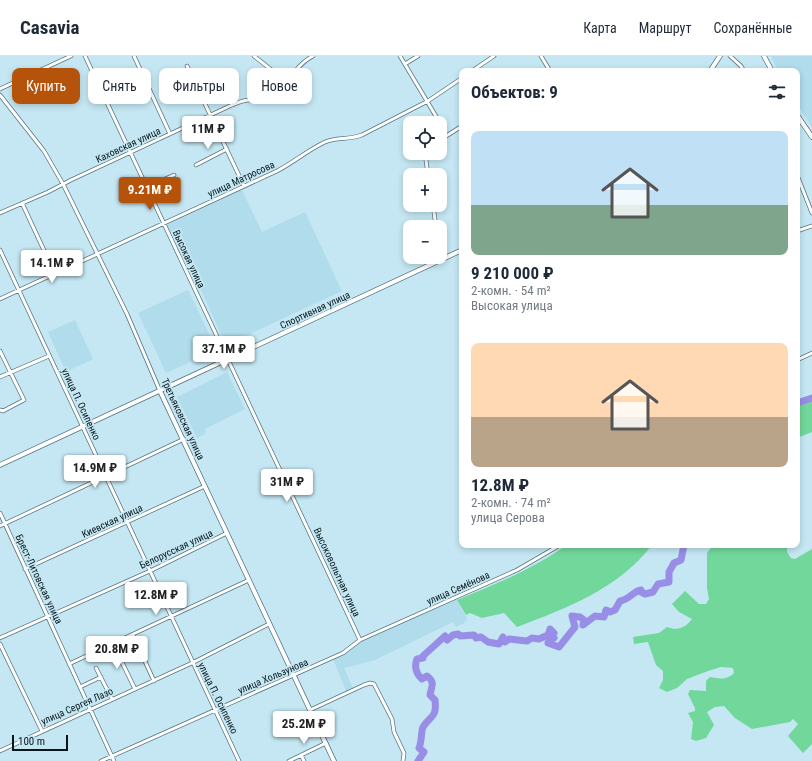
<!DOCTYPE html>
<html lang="ru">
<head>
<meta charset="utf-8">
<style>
	:root { --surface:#fff; --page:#f6f6f7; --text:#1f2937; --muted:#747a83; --line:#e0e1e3; --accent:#b45309 }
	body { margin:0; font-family:"Roboto Condensed",sans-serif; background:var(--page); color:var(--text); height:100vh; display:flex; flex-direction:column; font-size:15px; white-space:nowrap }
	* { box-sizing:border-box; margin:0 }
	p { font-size:13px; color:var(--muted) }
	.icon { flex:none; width:22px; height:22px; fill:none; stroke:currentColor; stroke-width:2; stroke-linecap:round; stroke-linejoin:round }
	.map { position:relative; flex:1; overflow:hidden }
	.panel { position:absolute; left:459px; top:12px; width:341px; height:480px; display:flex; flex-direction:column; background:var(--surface); border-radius:8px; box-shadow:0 2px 6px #0003 }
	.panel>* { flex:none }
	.hud { position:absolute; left:12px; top:12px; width:380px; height:36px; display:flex; gap:8px }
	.tools { position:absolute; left:403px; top:60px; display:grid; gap:8px }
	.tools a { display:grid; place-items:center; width:44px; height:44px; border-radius:8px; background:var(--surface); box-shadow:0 2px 6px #0003; font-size:20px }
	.scale { position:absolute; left:12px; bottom:10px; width:56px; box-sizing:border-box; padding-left:4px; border:2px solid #09161b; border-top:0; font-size:11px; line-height:14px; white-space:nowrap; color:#09161b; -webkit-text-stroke:3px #c4e7f3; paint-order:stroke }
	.price { position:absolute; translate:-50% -34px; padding:0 9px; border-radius:4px; background:#fff; color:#222; font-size:13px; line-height:26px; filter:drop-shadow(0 1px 2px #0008) }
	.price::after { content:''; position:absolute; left:50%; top:24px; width:12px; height:9px; margin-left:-6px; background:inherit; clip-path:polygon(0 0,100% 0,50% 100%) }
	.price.active { background:var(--accent); color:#fff }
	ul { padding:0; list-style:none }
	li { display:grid; align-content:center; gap:8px; height:212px; padding:0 12px }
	li span { display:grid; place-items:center; height:124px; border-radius:8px; color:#555 }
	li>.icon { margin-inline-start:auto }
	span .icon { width:72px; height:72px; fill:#fffc; stroke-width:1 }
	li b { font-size:17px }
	h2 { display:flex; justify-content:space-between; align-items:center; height:48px; padding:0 12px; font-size:17px }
	.pill { padding:0 14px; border-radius:8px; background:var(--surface); box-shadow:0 2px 6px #0003; font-size:14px; line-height:36px }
	.pill.active { background:var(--accent); color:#fff }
	header { display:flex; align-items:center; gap:24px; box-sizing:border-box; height:56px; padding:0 20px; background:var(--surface); border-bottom:1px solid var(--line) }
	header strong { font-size:19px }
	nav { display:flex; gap:22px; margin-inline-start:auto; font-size:14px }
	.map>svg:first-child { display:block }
	.built { fill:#b0dcec }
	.green { fill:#72d79b }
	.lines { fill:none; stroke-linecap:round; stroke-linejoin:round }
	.river { stroke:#988ee8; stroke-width:7 }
	.minor-casing { stroke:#567681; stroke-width:4.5 }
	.tertiary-casing { stroke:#567681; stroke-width:5.5 }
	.minor { stroke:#fff; stroke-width:3 }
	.tertiary { stroke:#fff; stroke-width:4 }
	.labels { text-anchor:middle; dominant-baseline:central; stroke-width:3.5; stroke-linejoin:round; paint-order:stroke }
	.street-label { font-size:10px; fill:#09161b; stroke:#c4e7f3 }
</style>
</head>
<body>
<header>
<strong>Casavia</strong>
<nav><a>Карта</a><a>Маршрут</a><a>Сохранённые</a></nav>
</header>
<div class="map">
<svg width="812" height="705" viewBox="0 0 812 705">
	<rect width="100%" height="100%" fill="#c4e7f3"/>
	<path class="built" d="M 771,0 L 812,0 L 812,71 L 797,48 L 797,15 L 778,15 Z
		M 242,134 L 262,176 L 305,156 L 342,235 L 226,289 L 190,210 L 185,206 L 167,169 Z
		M 188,234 L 217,294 L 166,317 L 138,257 Z
		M 75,264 L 93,303 L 66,316 L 48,276 Z
		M 227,316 L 245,353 L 205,373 L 205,378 L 197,382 L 177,341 Z
		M 456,543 L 467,562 L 466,566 L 456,571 L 453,566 L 375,604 L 344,612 L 353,632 L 347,637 L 333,603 L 343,598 L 361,585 Z"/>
	<path class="green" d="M 812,346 L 812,376 L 797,382 L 797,375 L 799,374 L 797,372 L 797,348 Z
		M 567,489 L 652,489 C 618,533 567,552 517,571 L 504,557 L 482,562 L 470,557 L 466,559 L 457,544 C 497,528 532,513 567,489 Z
		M 713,489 L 787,489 L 787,496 L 791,502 L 795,503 L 812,493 L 812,688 L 803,697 L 788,680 L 798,668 L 793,663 L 790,666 L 752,673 L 735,662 L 724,650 L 715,651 L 707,656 L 714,669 L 706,682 L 696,685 L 691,683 L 693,666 L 688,657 L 695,655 L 695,652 L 688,638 L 690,634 L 706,635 L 706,625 L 710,621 C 720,623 727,624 734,617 L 733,612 L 721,611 L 708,615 L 687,623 L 677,632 L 667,636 L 659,632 L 663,624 L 663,615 L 656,609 L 648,586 L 634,588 L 633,581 L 659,577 L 667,571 C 678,575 685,572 692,563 L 679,556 L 672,548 L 685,535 L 699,548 L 706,548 L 709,543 L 707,532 L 707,497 Z"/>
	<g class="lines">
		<path class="river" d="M 797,347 L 812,342
			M 418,705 L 424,696 L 419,692 C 422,686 421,675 423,671 C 431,659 437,662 435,644 L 430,639 C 432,629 435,626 427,620 L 422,623 C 416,618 414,610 417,603 L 423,602 L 423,600 L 445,580 L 447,584 L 453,579 L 458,578 L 460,580 L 474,579 L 476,582 L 481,581 L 488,586 L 499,588 L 503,581 L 505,586 L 509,583 L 527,585 L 532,582 L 539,583 L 548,579 L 550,573 L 554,577 L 551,579 L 554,582 L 549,584 L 548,587 L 559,591 L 575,571 L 572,560 L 580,561 L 584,564 L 583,569 L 595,560 L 604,561 L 606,554 L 610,556 L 615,554 L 620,545 C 629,544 632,536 641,534 L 641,536 L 645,538 L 653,536 L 658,528 L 669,526 L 669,516 L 674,507 L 681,504 L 684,489"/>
		<g class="minor-casing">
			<path id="minor" d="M 85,0 L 360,584
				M 134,0 L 170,78
				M 254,0 L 278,19 L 282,32
				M 400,0 L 440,67
				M 541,0 L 550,15
				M 730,0 L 741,10 L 744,15
				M 405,8 L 418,0
				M 187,10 L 244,130
				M 472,15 L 494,0
				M 0,33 L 71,0
				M 0,39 L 44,95 L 63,128 L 127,258 L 160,335
				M 440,68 L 446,80
				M 440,84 L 462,70
				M 425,97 L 428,119
				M 196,109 L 227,93
				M 797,119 L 812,157
				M 147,131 L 174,119
				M 22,147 L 55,218
				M 433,149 L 436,171
				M 0,157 L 48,136 L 71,124 L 232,49 C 237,47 243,44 250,44 C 257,44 263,48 271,44 C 289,34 291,11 313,0
				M 797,175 L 812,170
				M 0,194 L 239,705
				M 0,243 L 277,115 C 294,106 308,94 325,86 C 336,81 349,84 362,79 L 428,45 L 462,22
				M 0,295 L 24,344 L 3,355 L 0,354
				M 797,304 L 812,297
				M 0,321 L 49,300
				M 0,457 L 114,705
				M 0,470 L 184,383
				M 25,513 L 205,430
				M 133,579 L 154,625
				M 0,582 L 150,515 L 227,477
				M 0,588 L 42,675
				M 113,588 L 135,633
				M 69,608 L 249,524
				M 96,612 L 112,643
				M 80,631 L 101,621
				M 310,654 L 364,629 L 370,627 L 374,628 L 392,663 L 394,676 L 404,697 L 403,705
				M 0,695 L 192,607 L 269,568
				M 301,699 L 304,705
				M 101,705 L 343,597 L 360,584 L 517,514 L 560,489
				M 289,705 L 326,687"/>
		</g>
		<g class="tertiary-casing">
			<path id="tertiary" d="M 764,0 L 772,15
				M 710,15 L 720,0
				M 797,59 L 812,81
				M 160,335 L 334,705
				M 0,409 L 462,194"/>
		</g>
		<use href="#minor" class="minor"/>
		<use href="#tertiary" class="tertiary"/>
	</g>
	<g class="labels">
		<g class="street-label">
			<text transform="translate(128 89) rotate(-25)">Каховская улица</text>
			<text transform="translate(241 123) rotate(-25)">улица Матросова</text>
			<text transform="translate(189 203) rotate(65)">Высокая улица</text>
			<text transform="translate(315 254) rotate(-25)">Спортивная улица</text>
			<text transform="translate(81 348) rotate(65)">улица П. Осипенко</text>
			<text transform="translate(183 363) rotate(65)">Третьяковская улица</text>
			<text transform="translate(112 465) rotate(-25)">Киевская улица</text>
			<text transform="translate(176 493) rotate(-25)">Белорусская улица</text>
			<text transform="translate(337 516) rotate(65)">Высоковольтная улица</text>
			<text transform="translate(39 523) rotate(65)">Брест-Литовская улица</text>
			<text transform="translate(458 532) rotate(-24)">улица Семёнова</text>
			<text transform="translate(273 620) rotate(-23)">улица Хользунова</text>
			<text transform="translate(218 642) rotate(64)">улица П. Осипенко</text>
			<text transform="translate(77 650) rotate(-24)">улица Сергея Лазо</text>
		</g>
	</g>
</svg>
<div class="tools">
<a><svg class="icon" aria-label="locate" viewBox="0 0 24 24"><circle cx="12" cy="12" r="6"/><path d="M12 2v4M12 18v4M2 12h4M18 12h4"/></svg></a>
<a>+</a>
<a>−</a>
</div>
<div class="scale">100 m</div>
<b class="price" style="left:208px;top:94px">11M ₽</b>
<b class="price active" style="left:150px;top:155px">9.21M ₽</b>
<b class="price" style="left:52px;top:228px">14.1M ₽</b>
<b class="price" style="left:224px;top:314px">37.1M ₽</b>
<b class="price" style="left:95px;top:433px">14.9M ₽</b>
<b class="price" style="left:287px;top:447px">31M ₽</b>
<b class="price" style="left:156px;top:560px">12.8M ₽</b>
<b class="price" style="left:117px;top:614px">20.8M ₽</b>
<b class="price" style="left:304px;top:689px">25.2M ₽</b>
<div class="hud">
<a class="pill active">Купить</a>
<a class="pill">Снять</a>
<a class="pill">Фильтры</a>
<a class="pill">Новое</a>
</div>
<section class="panel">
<h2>Объектов: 9<svg class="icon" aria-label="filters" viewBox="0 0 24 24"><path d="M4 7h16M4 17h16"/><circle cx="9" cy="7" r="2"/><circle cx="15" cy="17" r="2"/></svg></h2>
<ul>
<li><span style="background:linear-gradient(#bfe0f5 60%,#7fa58c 0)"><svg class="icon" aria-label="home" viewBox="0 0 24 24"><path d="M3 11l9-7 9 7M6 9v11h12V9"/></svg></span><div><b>9 210 000 ₽</b><p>2-комн. · 54 m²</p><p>Высокая улица</p></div></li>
<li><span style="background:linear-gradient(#ffd9b3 60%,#b9a48a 0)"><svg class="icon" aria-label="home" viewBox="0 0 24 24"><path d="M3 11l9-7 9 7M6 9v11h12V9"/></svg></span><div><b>12.8M ₽</b><p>2-комн. · 74 m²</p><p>улица Серова</p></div></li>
</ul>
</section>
</div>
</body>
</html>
